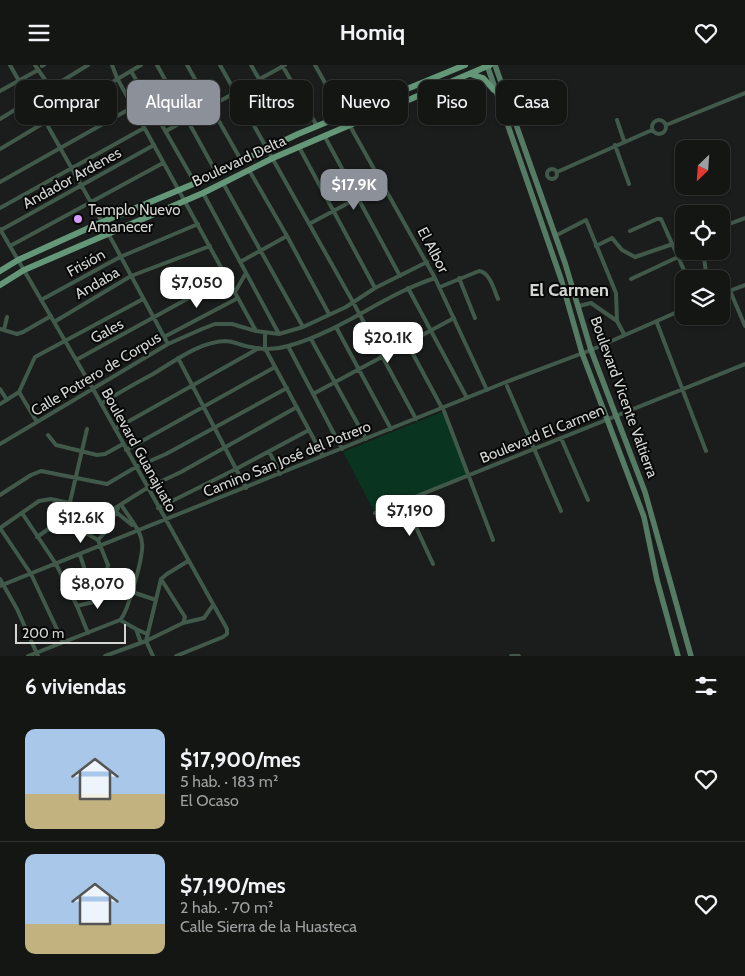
<!DOCTYPE html>
<html lang="es">
<head>
<meta charset="utf-8">
<style>
	:root { --surface:#141614; --page:#212322; --text:#f1f3f6; --muted:#9d9fa0; --line:#333534; --accent:#8c9099 }
	body { margin:0; font-family:Cabin,sans-serif; background:var(--page); color:var(--text); height:100vh; display:flex; flex-direction:column; font-size:19px; white-space:nowrap }
	* { box-sizing:border-box; margin:0 }
	p { font-size:16px; color:var(--muted) }
	.icon { flex:none; width:28px; height:28px; fill:none; stroke:currentColor; stroke-width:2; stroke-linecap:round; stroke-linejoin:round }
	.map { position:relative; height:591px; overflow:hidden }
	.side { display:flex; flex-direction:column; background:var(--surface); flex:1 }
	.side>* { flex:none }
	.top-card { position:absolute; left:15px; top:15px; width:715px; height:45px; display:flex; gap:10px }
	.needle { width:32px; rotate:205deg }
	.fabs { position:absolute; left:675px; top:75px; display:grid; gap:10px }
	.fabs a { display:grid; place-items:center; width:55px; height:55px; border-radius:10px; background:var(--surface); box-shadow:0 1px 4px #0004,0 0 0 1px var(--line); font-size:25px }
	.scale { position:absolute; left:15px; bottom:12px; width:111px; box-sizing:border-box; padding-left:5px; border:2px solid #d4d6d4; border-top:0; font-size:14px; line-height:18px; white-space:nowrap; color:#d4d6d4; -webkit-text-stroke:4px #060706; paint-order:stroke }
	.price { position:absolute; translate:-50% -42px; padding:0 11px; border-radius:10px; background:#fff; color:#222; font-size:16px; line-height:32px; filter:drop-shadow(0 1px 2px #0008) }
	.price::after { content:''; position:absolute; left:50%; top:30px; width:15px; height:11px; margin-left:-8px; background:inherit; clip-path:polygon(0 0,100% 0,50% 100%) }
	.price.selected { background:var(--accent); color:#fff }
	ul { padding:0; list-style:none }
	li { display:flex; align-items:center; gap:15px; height:125px; padding:0 25px }
	li+li { border-top:1px solid var(--line) }
	li span { display:grid; place-items:center; flex:none; width:140px; height:100px; border-radius:10px; color:#555 }
	li>.icon { margin-inline-start:auto }
	span .icon { width:60px; height:60px; fill:#fffc; stroke-width:1 }
	li b { font-size:21px }
	h2 { display:flex; justify-content:space-between; align-items:center; height:60px; padding:0 25px; font-size:21px }
	.pill { padding:0 18px; border-radius:10px; background:var(--surface); box-shadow:0 1px 4px #0004,0 0 0 1px var(--line); font-size:18px; line-height:45px }
	.pill.selected { background:var(--accent); color:#fff }
	header { display:flex; justify-content:space-between; align-items:center; height:65px; padding:0 25px; background:var(--surface); font-size:22px; font-weight:700 }
	.map>svg:first-child { display:block }
	.green { fill:#09341f }
	.lines { fill:none; stroke-linecap:round; stroke-linejoin:round }
	.street { stroke:#41594a; stroke-width:4 }
	.secondary { stroke:#557b64; stroke-width:5.5 }
	.primary { stroke:#649678; stroke-width:6 }
	.poi-dot { fill:#d29dfd; stroke:#060706; stroke-width:2 }
	.labels { text-anchor:middle; dominant-baseline:central; stroke-width:4; stroke-linejoin:round; paint-order:stroke }
	.street-label { font-size:15px; fill:#d4d6d4; stroke:#060706 }
	.poi-label { font-size:15px; fill:#d4d6d4; stroke:#060706; text-anchor:start }
	.quarter-label { font-size:18px; font-weight:bold; fill:#d4d6d4; stroke:#060706 }
</style>
</head>
<body>
<header><svg class="icon" aria-label="menu" viewBox="0 0 24 24"><path d="M4 6h16M4 12h16M4 18h16"/></svg>Homiq<svg class="icon" aria-label="heart" viewBox="0 0 24 24"><path d="M12 20l-8-8c-3-5 5-10 8-4 3-6 11-1 8 4z"/></svg></header>
<div class="map">
<svg width="745" height="591" viewBox="0 0 745 591">
	<rect width="100%" height="100%" fill="#1a1d1b"/>
	<path class="green" d="M 444,346 L 468,411 L 375,448 L 343,387 Z"/>
	<g class="lines">
		<path class="street" d="M 10,0 L 19,16
			M 35,0 L 65,44
			M 112,0 L 117,13 L 256,266
			M 157,0 L 216,107
			M 187,0 L 241,95
			M 220,0 L 353,237 L 416,354
			M 251,0 L 259,14
			M 282,0 L 317,61
			M 315,0 L 343,50
			M 42,1 L 44,0
			M 131,6 L 195,118
			M 57,19 L 88,0
			M 0,26 L 38,5
			M 0,54 L 50,23
			M 617,55 L 624,76
			M652 62a7 7 0 1 1 14 0a7 7 0 1 1-14 0Z
			M 45,56 L 102,157
			M 666,60 L 745,28
			M 350,61 L 435,213 L 487,325
			M 166,66 L 285,0
			M 325,72 L 400,211
			M 615,80 L 629,119
			M 299,82 L 375,223
			M 0,84 L 141,0
			M547 109a5 5 0 1 1 10 0a5 5 0 1 1-10 0Z
			M 249,105 L 287,171 L 329,249
			M 557,107 L 652,65
			M 0,117 L 133,42
			M 223,118 L 303,262
			M 203,128 L 279,269
			M 0,143 L 144,63
			M 309,159 L 382,120
			M 721,162 L 745,153
			M 0,164 L 93,324 L 227,564 L 227,569 L 223,572 L 176,591
			M 1,165 L 154,80
			M 630,166 L 657,154 L 661,154 L 688,214
			M 108,168 L 168,279
			M 555,171 L 586,155 L 616,228 L 617,256 L 624,269
			M 10,181 L 163,98
			M 596,181 L 612,173 L 622,185 L 635,192 L 673,179
			M 703,186 L 707,214
			M 240,197 L 287,171
			M 459,213 L 475,253
			M 631,214 L 678,192
			M 440,222 L 479,206 C 490,207 494,225 498,234
			M 408,223 L 467,333
			M 235,227 L 246,208
			M 731,228 L 745,261
			M 721,229 L 745,220
			M 41,235 L 120,192 L 198,159
			M 579,241 L 591,238 L 617,256
			M 54,257 L 131,211 L 210,181
			M 657,258 L 706,386
			M 336,262 L 391,364
			M 0,264 L 17,269 L 23,267 L 51,251
			M 4,265 L 7,252
			M 164,272 L 238,233
			M 311,274 L 366,374
			M 407,278 L 442,343
			M 288,281 L 342,384
			M 265,285 L 265,268
			M 266,285 L 323,391
			M 178,293 L 246,423
			M 76,295 L 227,212
			M 507,321 L 561,446
			M 0,324 L 7,335
			M 19,327 L 37,357
			M 313,329 L 454,253
			M 0,339 L 19,327 L 35,292 L 143,234
			M 101,339 C 118,328 136,318 153,309 C 175,296 199,277 225,276 C 234,276 242,281 251,282 C 263,285 275,285 288,281 C 340,267 383,230 435,213
			M 444,346 L 493,475
			M 115,364 L 259,283
			M 48,370 L 56,380 L 97,390 L 105,389 L 123,379
			M 561,373 L 588,435
			M 0,379 L 168,279 L 202,264 L 215,259 L 232,259 L 256,266 L 279,269 L 303,262 L 346,242 L 375,223 L 427,197
			M 126,385 L 275,302
			M 269,386 L 280,409
			M 0,430 L 31,410 L 41,406 L 107,419 L 136,402 L 166,389 L 287,323
			M 404,436 L 433,499
			M 70,437 L 87,364
			M 158,443 L 236,404 L 309,365
			M 116,447 L 132,460
			M 22,448 L 56,499 L 77,541 L 88,568
			M 375,448 L 745,299
			M 0,463 L 39,436 L 51,434 L 106,446 L 112,445 L 147,423 L 181,407 L 297,342
			M 0,463 L 31,509 L 63,577
			M 37,472 L 47,465 L 54,463 L 86,468 L 98,475 L 108,500 L 102,529 L 97,536 L 77,541
			M 98,475 L 107,465 L 118,443
			M 80,490 L 87,511
			M 0,514 L 17,544 L 38,591
			M 0,521 L 506,317 L 591,285 L 684,244
			M 132,527 L 156,535
			M 120,555 L 136,564 L 141,578
			M 183,558 L 204,553 L 213,540
			M 136,564 L 147,569
			M 28,591 L 120,555 C 128,547 144,490 142,478 C 141,465 128,451 122,441
			M 105,591 L 146,576 L 183,558 L 185,552 L 161,514
			M 153,591 L 146,576 L 161,514 L 167,509 L 188,496
			M 511,591 L 519,591"/>
		<path class="secondary" d="M 487,0 L 561,214 L 582,288 L 644,452 L 657,515 L 678,591
			M 495,0 L 565,198 L 591,285 L 645,427 L 691,591"/>
		<path class="primary" d="M 470,9 L 483,13 L 494,25
			M 0,206 L 18,195 L 102,157 L 191,120 L 298,69 L 465,0
			M 0,220 L 24,205 L 203,128 L 273,93 L 490,0"/>
	</g>
	<circle class="poi-dot" cx="78" cy="154" r="5"/>
	<g class="labels">
		<g class="street-label">
			<text transform="translate(239 96) rotate(-25)">Boulevard Delta</text>
			<text transform="translate(72 113) rotate(-29)">Andador Ardenes</text>
			<text transform="translate(433 185) rotate(62)">El Albor</text>
			<text transform="translate(86 198) rotate(-29)">Frisión</text>
			<text transform="translate(97 218) rotate(-30)">Andaba</text>
			<text transform="translate(107 266) rotate(-29)">Gales</text>
			<text transform="translate(96 309) rotate(-31)">Calle Potrero de Corpus</text>
			<text transform="translate(624 332) rotate(70)">Boulevard Vicente Valtierra</text>
			<text transform="translate(542 369) rotate(-22)">Boulevard El Carmen</text>
			<text transform="translate(139 385) rotate(61)">Boulevard Guanajuato</text>
			<text transform="translate(287 394) rotate(-22)">Camino San José del Potrero</text>
		</g>
		<g class="poi-label">
			<text x="88" y="145">Templo Nuevo<tspan x="88" dy="17">Amanecer</tspan></text>
		</g>
		<g class="quarter-label">
			<text x="569" y="225">El Carmen</text>
		</g>
	</g>
</svg>
<div class="fabs">
<a><svg class="needle" viewBox="-14 -14 28 28"><path d="M0-13l5 13h-10z" fill="#e53935"/><path d="M0 13l5-13h-10z" fill="#9d9fa0"/></svg></a>
<a><svg class="icon" aria-label="locate" viewBox="0 0 24 24"><circle cx="12" cy="12" r="6"/><path d="M12 2v4M12 18v4M2 12h4M18 12h4"/></svg></a>
<a><svg class="icon" aria-label="layers" viewBox="0 0 24 24"><path d="M12 4l9 5-9 5-9-5zM3 14l9 5 9-5"/></svg></a>
</div>
<div class="scale">200 m</div>
<b class="price selected" style="left:354px;top:146px">$17.9K</b>
<b class="price" style="left:197px;top:244px">$7,050</b>
<b class="price" style="left:388px;top:299px">$20.1K</b>
<b class="price" style="left:410px;top:472px">$7,190</b>
<b class="price" style="left:81px;top:479px">$12.6K</b>
<b class="price" style="left:98px;top:545px">$8,070</b>
<div class="top-card">
<a class="pill">Comprar</a>
<a class="pill selected">Alquilar</a>
<a class="pill">Filtros</a>
<a class="pill">Nuevo</a>
<a class="pill">Piso</a>
<a class="pill">Casa</a>
</div>
</div>
<section class="side">
<h2>6 viviendas<svg class="icon" aria-label="filters" viewBox="0 0 24 24"><path d="M4 7h16M4 17h16"/><circle cx="9" cy="7" r="2"/><circle cx="15" cy="17" r="2"/></svg></h2>
<ul>
<li><span style="background:linear-gradient(#a9c7e8 65%,#c2b280 0)"><svg class="icon" aria-label="home" viewBox="0 0 24 24"><path d="M3 11l9-7 9 7M6 9v11h12V9"/></svg></span><div><b>$17,900/mes</b><p>5 hab. · 183 m²</p><p>El Ocaso</p></div><svg class="icon" aria-label="heart" viewBox="0 0 24 24"><path d="M12 20l-8-8c-3-5 5-10 8-4 3-6 11-1 8 4z"/></svg></li>
<li><span style="background:linear-gradient(#a9c7e8 70%,#c2b280 0)"><svg class="icon" aria-label="home" viewBox="0 0 24 24"><path d="M3 11l9-7 9 7M6 9v11h12V9"/></svg></span><div><b>$7,190/mes</b><p>2 hab. · 70 m²</p><p>Calle Sierra de la Huasteca</p></div><svg class="icon" aria-label="heart" viewBox="0 0 24 24"><path d="M12 20l-8-8c-3-5 5-10 8-4 3-6 11-1 8 4z"/></svg></li>
</ul>
</section>
</body>
</html>
